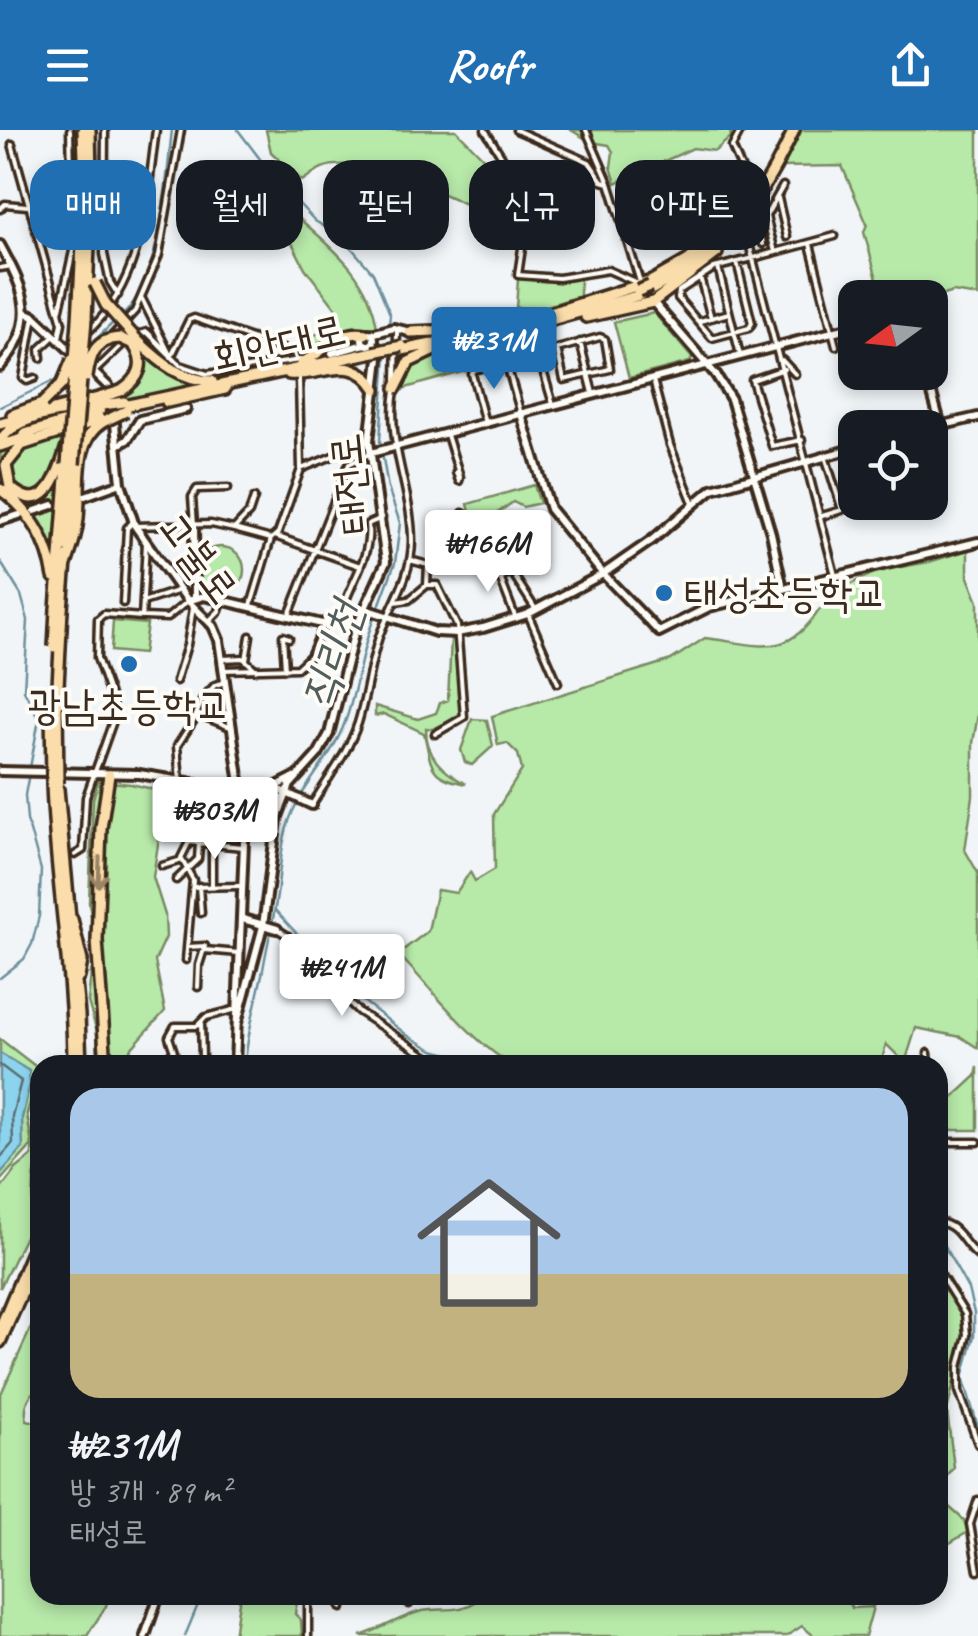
<!DOCTYPE html>
<html lang="ko">
<head>
<meta charset="utf-8">
<style>
	:root { --surface:#171b24; --page:#242831; --text:#f1f3f6; --muted:#9ea1a6; --line:#363941; --accent:#1f6fb2 }
	body { margin:0; font-family:Caveat,"Poor Story",sans-serif; background:var(--page); color:var(--text); height:100vh; display:flex; flex-direction:column; font-size:38px; white-space:nowrap }
	* { box-sizing:border-box; margin:0 }
	p { font-size:32px; color:var(--muted) }
	.icon { flex:none; width:55px; height:55px; fill:none; stroke:currentColor; stroke-width:2; stroke-linecap:round; stroke-linejoin:round }
	.map { position:relative; flex:1; overflow:hidden }
	.side { position:absolute; left:30px; top:925px; width:918px; height:550px; display:flex; flex-direction:column; background:var(--surface); border-radius:30px; box-shadow:0 5px 15px #0003 }
	.side>* { flex:none }
	.top-card { position:absolute; left:30px; top:30px; width:920px; height:90px; display:flex; gap:20px }
	.needle { width:65px; rotate:255deg }
	.fabs { position:absolute; left:838px; top:150px; display:grid; gap:20px }
	.fabs a { display:grid; place-items:center; width:110px; height:110px; border-radius:20px; background:var(--surface); box-shadow:0 5px 15px #0003; font-size:50px }
	.price { position:absolute; translate:-50% -85px; padding:0 22px; border-radius:10px; background:#fff; color:#222; font-size:32px; line-height:65px; filter:drop-shadow(0 2px 5px #0008) }
	.price::after { content:''; position:absolute; left:50%; top:60px; width:30px; height:22px; margin-left:-15px; background:inherit; clip-path:polygon(0 0,100% 0,50% 100%) }
	.price.active { background:var(--accent); color:#fff }
	ul { padding:0; list-style:none }
	li { display:grid; align-content:center; gap:20px; height:530px; padding:0 40px }
	li+li { border-top:2px solid var(--line) }
	li span { display:grid; place-items:center; height:310px; border-radius:30px; color:#555 }
	li>.icon { margin-inline-start:auto }
	span .icon { width:180px; height:180px; fill:#fffc; stroke-width:1 }
	li b { font-size:42px }
	.chip { padding:0 35px; border-radius:30px; background:var(--surface); box-shadow:0 5px 15px #0003; font-size:35px; line-height:90px }
	.chip.active { background:var(--accent); color:#fff }
	header { display:flex; justify-content:space-between; align-items:center; height:130px; padding:0 40px; background:var(--accent); color:#fff; font-size:45px; font-weight:700 }
	.map>svg:first-child { display:block }
	.green { fill:#b7e9a9; stroke:#798a64; stroke-width:2.5 }
	.water { fill:#8cd4ee; stroke:#6c909b; stroke-width:2.5 }
	.lines { fill:none; stroke-linecap:round; stroke-linejoin:round }
	.shore { stroke:#5b6e71; stroke-width:2.5 }
	.stream { stroke:#6c909b; stroke-width:2.5 }
	.street-casing { stroke:#3b2a1e; stroke-width:11 }
	.secondary-casing { stroke:#3b2a1e; stroke-width:14 }
	.highway-casing { stroke:#3b2a1e; stroke-width:16 }
	.street { stroke:#fdfcf7; stroke-width:4 }
	.secondary { stroke:#fdfcf7; stroke-width:6 }
	.highway { stroke:#faddab; stroke-width:9 }
	.street-bridge-casing { stroke:#3b2a1e; stroke-width:11; stroke-linecap:butt }
	.highway-bridge-casing { stroke:#3b2a1e; stroke-width:16; stroke-linecap:butt }
	.street-bridge { stroke:#fdfcf7; stroke-width:4 }
	.highway-bridge { stroke:#faddab; stroke-width:9 }
	.oneway { stroke:#9a8464 }
	.poi-dot { fill:#1f6fb2; stroke:#fdfcf7; stroke-width:4 }
	.labels { text-anchor:middle; dominant-baseline:central; stroke-width:8; stroke-linejoin:round; paint-order:stroke }
	.street-label { font-size:42px; fill:#3b2a1e; stroke:#fdfcf7 }
	.poi-label { font-size:42px; fill:#3b2a1e; stroke:#fdfcf7; text-anchor:start }
	.water-label { font-size:45px; font-style:italic; fill:#535d5c; stroke:#fdfcf7 }
</style>
</head>
<body>
<header><svg class="icon" aria-label="menu" viewBox="0 0 24 24"><path d="M4 6h16M4 12h16M4 18h16"/></svg>Roofr<svg class="icon" aria-label="share" viewBox="0 0 24 24"><path d="M12 15V3M7 8l5-5 5 5M5 13v7h14v-7"/></svg></header>
<div class="map">
<svg width="978" height="1506" viewBox="0 0 978 1506">
	<rect width="100%" height="100%" fill="#f1f5f8"/>
	<filter id="ink" filterUnits="userSpaceOnUse"><feTurbulence type="fractalNoise" baseFrequency=".01" numOctaves="2"/><feDisplacementMap in="SourceGraphic" scale="20" xChannelSelector="R" yChannelSelector="G"/><feConvolveMatrix kernelMatrix="1 2 1 2 8 2 1 2 1" color-interpolation-filters="sRGB"/></filter>
	<g filter="url(#ink)">
		<path class="green" d="M 266,0 L 456,0 L 495,40 L 497,58 L 476,79 C 440,62 360,23 322,38 C 315,41 308,47 302,51 L 271,22 Z
			M 571,0 L 730,0 L 731,7 L 715,21 L 693,18 L 616,53 L 611,37 L 613,22 L 609,15 L 591,12 Z
			M 797,0 L 978,0 L 978,166 L 953,162 L 930,169 L 882,167 L 864,102 L 867,94 L 842,36 L 779,37 Z
			M 284,75 C 324,112 369,140 377,198 C 334,194 336,217 299,226 L 292,218 L 340,191 L 337,180 L 305,138 L 289,107 L 288,89 L 281,79 Z
			M 580,148 L 580,166 L 540,178 L 516,178 L 518,149 L 558,152 Z
			M 654,183 L 692,228 L 690,232 L 629,248 L 614,192 Z
			M 134,213 L 156,231 L 209,253 L 117,271 L 116,266 L 139,248 Z
			M 468,217 L 473,237 L 469,240 L 399,260 L 408,235 Z
			M 62,303 C 58,328 58,361 26,364 L 9,351 L 10,330 L 22,318 Z
			M 17,313 L 4,348 L 32,368 L 63,341 L 55,430 L 33,386 L 3,352 L 0,319 Z
			M 534,355 L 540,373 L 523,377 L 513,372 L 485,392 L 470,382 L 468,374 Z
			M198 440a23 23 0 1 1 46 0a23 23 0 1 1-46 0Z
			M 968,420 L 968,447 L 978,472 L 978,584 L 973,613 L 973,666 L 965,720 L 978,743 L 978,918 L 961,907 L 916,898 L 905,933 L 886,914 L 881,935 L 513,935 C 475,916 429,856 398,824 L 428,801 L 437,760 L 456,763 L 470,742 L 475,751 L 495,739 L 494,684 L 522,640 L 518,624 L 507,613 L 498,615 L 492,586 L 671,530 L 705,508 C 759,514 785,531 820,479 L 842,477 L 842,458 L 878,441 L 929,432 Z
			M 113,491 L 147,494 L 143,524 L 111,521 Z
			M 451,509 L 455,511 L 461,586 L 433,599 L 426,598 C 426,627 442,641 466,654 C 428,647 432,637 424,603 L 384,584 L 375,586 L 375,576 L 418,589 L 436,583 L 440,573 L 448,570 Z
			M 472,589 L 487,590 L 493,616 L 472,635 L 465,632 L 461,620 Z
			M 98,651 L 131,654 L 166,662 L 153,747 L 165,785 L 166,807 L 155,831 L 165,881 L 130,920 L 125,935 L 98,935 L 97,902 L 88,872 L 91,842 L 97,824 L 89,773 L 93,669 Z
			M 0,909 L 39,939 L 27,984 L 32,1015 L 0,1051 Z
			M 978,937 L 978,1000 L 952,1000 L 938,987 L 938,981 L 976,946 Z
			M 40,945 L 40,1020 L 34,1049 L 32,1092 L 0,1158 L 0,1060 L 16,1039 L 32,1026 L 33,973 Z
			M 938,1144 C 953,1164 963,1179 965,1205 L 947,1281 L 954,1338 L 942,1354 L 948,1376 L 964,1390 L 968,1402 L 938,1420 Z
			M 40,1178 L 40,1255 C 29,1266 23,1275 27,1290 L 40,1293 L 40,1465 L 109,1465 L 106,1476 L 87,1506 L 0,1506 L 0,1266 Z
			M 240,1465 L 298,1465 L 295,1484 L 301,1490 L 302,1506 L 234,1506 Z
			M 479,1465 L 844,1465 L 852,1478 L 871,1477 L 875,1470 L 865,1506 L 814,1506 L 802,1496 L 787,1506 L 360,1506 C 381,1500 401,1486 422,1481 C 443,1477 459,1484 478,1470 Z"/>
		<path class="water" d="M 0,923 L 29,941 L 30,954 L 22,988 L 23,1018 L 0,1044 Z"/>
		<g class="lines">
			<path class="shore" d="M 0,935 L 21,951 L 12,986 L 13,1013 L 0,1028"/>
			<path class="stream" d="M 238,0 L 273,46 L 315,91 L 343,108 L 373,143 L 390,184 L 389,195
				M 123,185 C 161,149 166,51 172,0
				M 86,219 L 116,190
				M 0,277 L 61,247
				M 0,431 L 21,465 L 28,490 L 24,560 L 39,589 L 25,665 L 27,690 L 41,740 L 39,786 L 32,814 L 24,829 L 0,848
				M 378,479 L 395,433 L 400,393 L 388,358 L 380,311 L 386,223
				M 301,666 C 316,641 335,620 345,592 C 358,558 360,520 375,486
				M 275,780 L 349,860 L 407,905 L 433,920 L 492,935
				M 245,935 C 247,900 258,869 264,834 C 268,811 274,788 277,765 C 281,733 281,702 297,673
				M 938,1105 L 968,1159 L 974,1183 L 974,1206 L 963,1247 L 978,1297
				M 185,1506 L 202,1465"/>
			<g class="street-casing">
				<path id="street" d="M 105,0 L 104,124 L 110,152 L 118,165
					M 485,0 L 507,35 L 506,53 L 500,60
					M 516,0 L 589,32 L 602,51 L 609,53
					M 586,0 L 609,53 L 641,155
					M 12,14 L 62,193 L 59,208
					M 778,68 L 787,107
					M 0,79 L 5,74 L 27,76
					M 724,87 L 747,51 L 732,17 L 741,0
					M 525,98 L 518,145 L 559,148 L 608,140 L 635,152
					M 747,106 L 835,445
					M 763,114 L 759,95 L 766,86
					M 810,114 L 836,216
					M 775,122 L 766,86 L 783,56
					M 737,132 L 752,193 L 749,198 L 712,208 L 678,168 L 679,161 L 714,138 C 754,128 795,117 835,106
					M 718,137 L 740,225
					M 0,138 L 12,136
					M 700,147 L 711,188
					M 142,169 L 169,223
					M 59,183 L 73,121 L 70,0
					M 34,186 L 23,248 L 27,251 L 35,248
					M 700,191 L 729,183
					M 88,202 C 144,149 146,72 156,0
					M 112,206 L 135,181 L 159,125 L 181,0
					M 133,206 L 147,202 L 180,235 L 207,244 L 300,230
					M 600,207 L 605,209 L 610,239 L 564,250 L 557,219 Z
					M 580,212 L 593,263
					M 171,227 L 189,190 L 194,188 L 294,223 L 296,229
					M 41,228 L 40,219 L 55,205
					M 782,230 L 795,244
					M 506,232 L 521,284
					M 784,239 L 752,250 L 772,316 L 802,310
					M 94,242 L 125,212
					M 653,250 L 670,315 L 693,373
					M 396,251 L 397,201
					M 485,293 L 472,244 L 474,240 L 538,224 L 553,274
					M 447,305 L 460,347 L 459,351 L 456,342
					M 301,339 L 369,311
					M 254,368 L 249,383 L 234,399 L 271,409
					M 463,383 C 493,403 493,412 505,444 L 501,450 L 516,489
					M 822,386 L 842,380 L 825,326
					M 194,395 L 192,367 L 197,359 L 228,358
					M 135,396 L 211,394 L 234,399
					M 275,406 L 360,436
					M 506,444 L 513,444 L 536,480
					M 427,455 L 437,455 L 457,496 L 464,587 L 435,604
					M 143,472 L 180,460
					M 395,472 L 409,470 L 427,455 L 428,435 L 410,430
					M 123,473 L 127,398 L 133,392
					M 251,475 L 271,409 L 278,403 L 301,339 L 299,249
					M 528,484 L 558,553
					M 289,485 L 349,334 L 371,323
					M 144,487 L 167,488 L 188,471
					M 340,488 C 348,455 372,428 368,394 L 382,388
					M 209,491 L 219,481 L 222,471
					M 222,529 L 243,528 L 256,540
					M 246,530 L 250,506
					M 285,539 L 283,506 L 289,508
					M 223,540 L 297,538 L 310,526 L 324,495
					M 176,551 L 187,515 L 193,478
					M 197,584 L 230,597
					M 313,673 C 329,647 348,623 358,593 C 367,564 370,532 380,504 C 392,474 412,445 412,411 C 412,359 386,313 395,260
					M 189,712 L 244,717
					M 75,725 L 83,720 L 86,667 L 113,591 L 112,571 L 97,528 L 98,489 L 104,484 L 142,487 L 146,412
					M 162,736 L 182,730
					M 176,750 L 198,729 L 199,714
					M 212,755 L 212,715
					M 199,756 L 201,783
					M 194,757 L 240,756
					M 277,799 L 288,806 L 315,839 L 359,882 L 440,935
					M 187,817 L 205,816 L 199,835 L 198,857
					M 205,820 L 239,823
					M 186,830 L 193,750 L 181,728 L 189,712 L 177,696 L 180,651 L 177,616 L 194,590 L 203,568 L 215,555 L 225,552
					M 201,893 L 202,928
					M 928,923 L 929,935
					M 153,935 L 174,922 L 169,907 L 175,896 L 197,896 L 206,887 L 237,879
					M 938,1012 L 978,1012
					M 938,1092 C 960,1095 962,1114 978,1126
					M 938,1141 L 965,1184 L 967,1205 L 959,1237 L 959,1261 L 978,1314
					M 978,1370 L 970,1394 L 978,1441
					M 335,1465 L 342,1478
					M 399,1465 L 409,1474
					M 308,1506 L 308,1465"/>
			</g>
			<g class="secondary-casing">
				<path id="secondary" d="M 0,115 C 25,161 40,191 0,237
					M 653,172 L 716,245 L 731,269 L 771,403 L 783,459
					M 25,182 L 34,186 L 76,226
					M362 209a6 6 0 1 1 12 0a6 6 0 1 1-12 0Z
					M 371,204 L 394,198 L 410,202
					M 332,223 L 365,214
					M 89,238 L 109,257 L 112,267
					M 926,242 L 941,296
					M 114,284 L 121,353
					M 521,284 L 550,379 L 603,444 L 659,502 L 709,477 L 978,412
					M 930,298 L 978,287
					M 118,315 L 127,310 L 140,290 L 186,279
					M 371,323 L 855,196
					M 85,366 L 121,353 L 135,396 L 188,471 L 213,496 L 219,510 L 245,688 L 235,935
					M 35,381 L 53,375
					M 0,391 L 19,385
					M 194,395 L 195,467
					M 188,471 L 204,466 L 322,494 L 352,482 L 368,480 L 436,502 L 457,503 L 483,498 L 528,484 L 603,444 L 652,410 L 712,359 L 855,318
					M 0,641 L 139,644 L 242,661 L 278,659 L 312,675
					M 282,675 L 279,666 L 269,660 L 293,648
					M 243,789 L 277,799
					M 237,893 L 263,796 L 277,689 L 290,655 L 318,624 L 329,604 L 355,500 L 386,432 L 369,311 L 380,220 L 373,213
					M 145,1506 L 159,1465"/>
			</g>
			<g class="highway-casing">
				<path id="highway" d="M 90,0 L 91,47
					M 651,160 C 726,120 759,75 794,0
					M 547,184 L 652,151 L 687,131 L 726,101
					M 586,187 L 653,172 L 717,123
					M 86,189 L 91,68
					M 78,191 L 85,56 L 83,0
					M 410,202 L 485,199
					M 139,212 C 161,233 181,250 212,251
					M 402,220 L 548,191 L 640,165
					M 302,233 C 323,222 341,199 365,204
					M 289,244 C 323,247 353,221 376,259
					M 396,258 L 409,232 L 447,214
					M 121,261 C 140,249 147,233 133,214
					M 167,272 L 225,259
					M 124,276 L 374,222
					M 12,285 L 42,274
					M 0,294 L 102,267
					M 25,304 L 102,281
					M 0,311 C 20,281 70,282 103,275
					M 0,316 L 31,306
					M 66,319 C 58,346 44,388 10,357 L 6,335 L 22,315 L 105,288
					M 0,359 C 31,381 48,410 54,447
					M 67,417 L 74,334
					M 66,435 C 70,422 75,410 77,396 C 83,364 70,312 103,292
					M 56,479 L 67,335
					M 62,479 L 66,432
					M 52,653 C 55,747 73,841 73,935
					M 58,659 L 79,885 L 81,935
					M 72,789 L 82,831 L 79,847
					M 106,935 L 97,810 L 101,698 L 109,645
					M 0,1198 L 40,1103
					M 0,1212 L 40,1123"/>
			</g>
			<use href="#street" class="street"/>
			<use href="#secondary" class="secondary"/>
			<use href="#highway" class="highway"/>
			<g class="street-bridge-casing">
				<path id="street-bridge" d="M 724,87 L 747,106"/>
			</g>
			<g class="highway-bridge-casing">
				<path id="highway-bridge" d="M 95,153 L 106,175 L 139,212
					M 638,161 L 650,156
					M 374,222 L 402,216
					M 87,247 C 90,225 95,209 120,208 L 133,214
					M 102,267 L 121,261
					M 42,274 L 62,254 L 72,230
					M 103,275 L 124,272
					M 105,291 L 126,281
					M 74,334 L 86,189
					M 67,335 L 78,191
					M 54,517 L 56,479
					M 51,572 L 52,652
					M 58,653 L 57,575 L 62,479"/>
			</g>
			<use href="#street-bridge" class="street-bridge"/>
			<use href="#highway-bridge" class="highway-bridge"/>
		</g>
		<defs><path id="oneway-shaft" d="M-6 0H5M1.5-3L5.5 0L1.5 3" fill="none" stroke-width="1.6" stroke-linecap="round" stroke-linejoin="round" transform="scale(2.5)"/></defs>
		<use class="oneway" href="#oneway-shaft" transform="translate(99 742) rotate(92)"/>
	</g>
	<g class="poi-dot">
		<circle cx="664" cy="463" r="10"/>
		<circle cx="129" cy="534" r="10"/>
	</g>
	<g class="labels">
		<g class="street-label">
			<text transform="translate(279 214) rotate(-13)">회안대로</text>
			<text transform="translate(350 354) rotate(-96)">태전로</text>
			<text transform="translate(198 428) rotate(53)">고불로</text>
		</g>
		<g class="poi-label">
			<text x="684" y="463">태성초등학교</text>
			<text x="129" y="575" text-anchor="middle">광남초등학교</text>
		</g>
		<g class="water-label">
			<text transform="translate(332 525) rotate(-72)">직리천</text>
		</g>
	</g>
</svg>
<div class="fabs">
<a><svg class="needle" viewBox="-14 -14 28 28"><path d="M0-13l5 13h-10z" fill="#e53935"/><path d="M0 13l5-13h-10z" fill="#9ea1a6"/></svg></a>
<a><svg class="icon" aria-label="locate" viewBox="0 0 24 24"><circle cx="12" cy="12" r="6"/><path d="M12 2v4M12 18v4M2 12h4M18 12h4"/></svg></a>
</div>
<b class="price active" style="left:494px;top:262px">₩231M</b>
<b class="price" style="left:488px;top:465px">₩166M</b>
<b class="price" style="left:215px;top:732px">₩303M</b>
<b class="price" style="left:342px;top:889px">₩241M</b>
<div class="top-card">
<a class="chip active">매매</a>
<a class="chip">월세</a>
<a class="chip">필터</a>
<a class="chip">신규</a>
<a class="chip">아파트</a>
</div>
<section class="side">
<ul>
<li><span style="background:linear-gradient(#a9c7e8 60%,#c2b280 0)"><svg class="icon" aria-label="home" viewBox="0 0 24 24"><path d="M3 11l9-7 9 7M6 9v11h12V9"/></svg></span><div><b>₩231M</b><p>방 3개 · 89 m²</p><p>태성로</p></div></li>
</ul>
</section>
</div>
</body>
</html>
